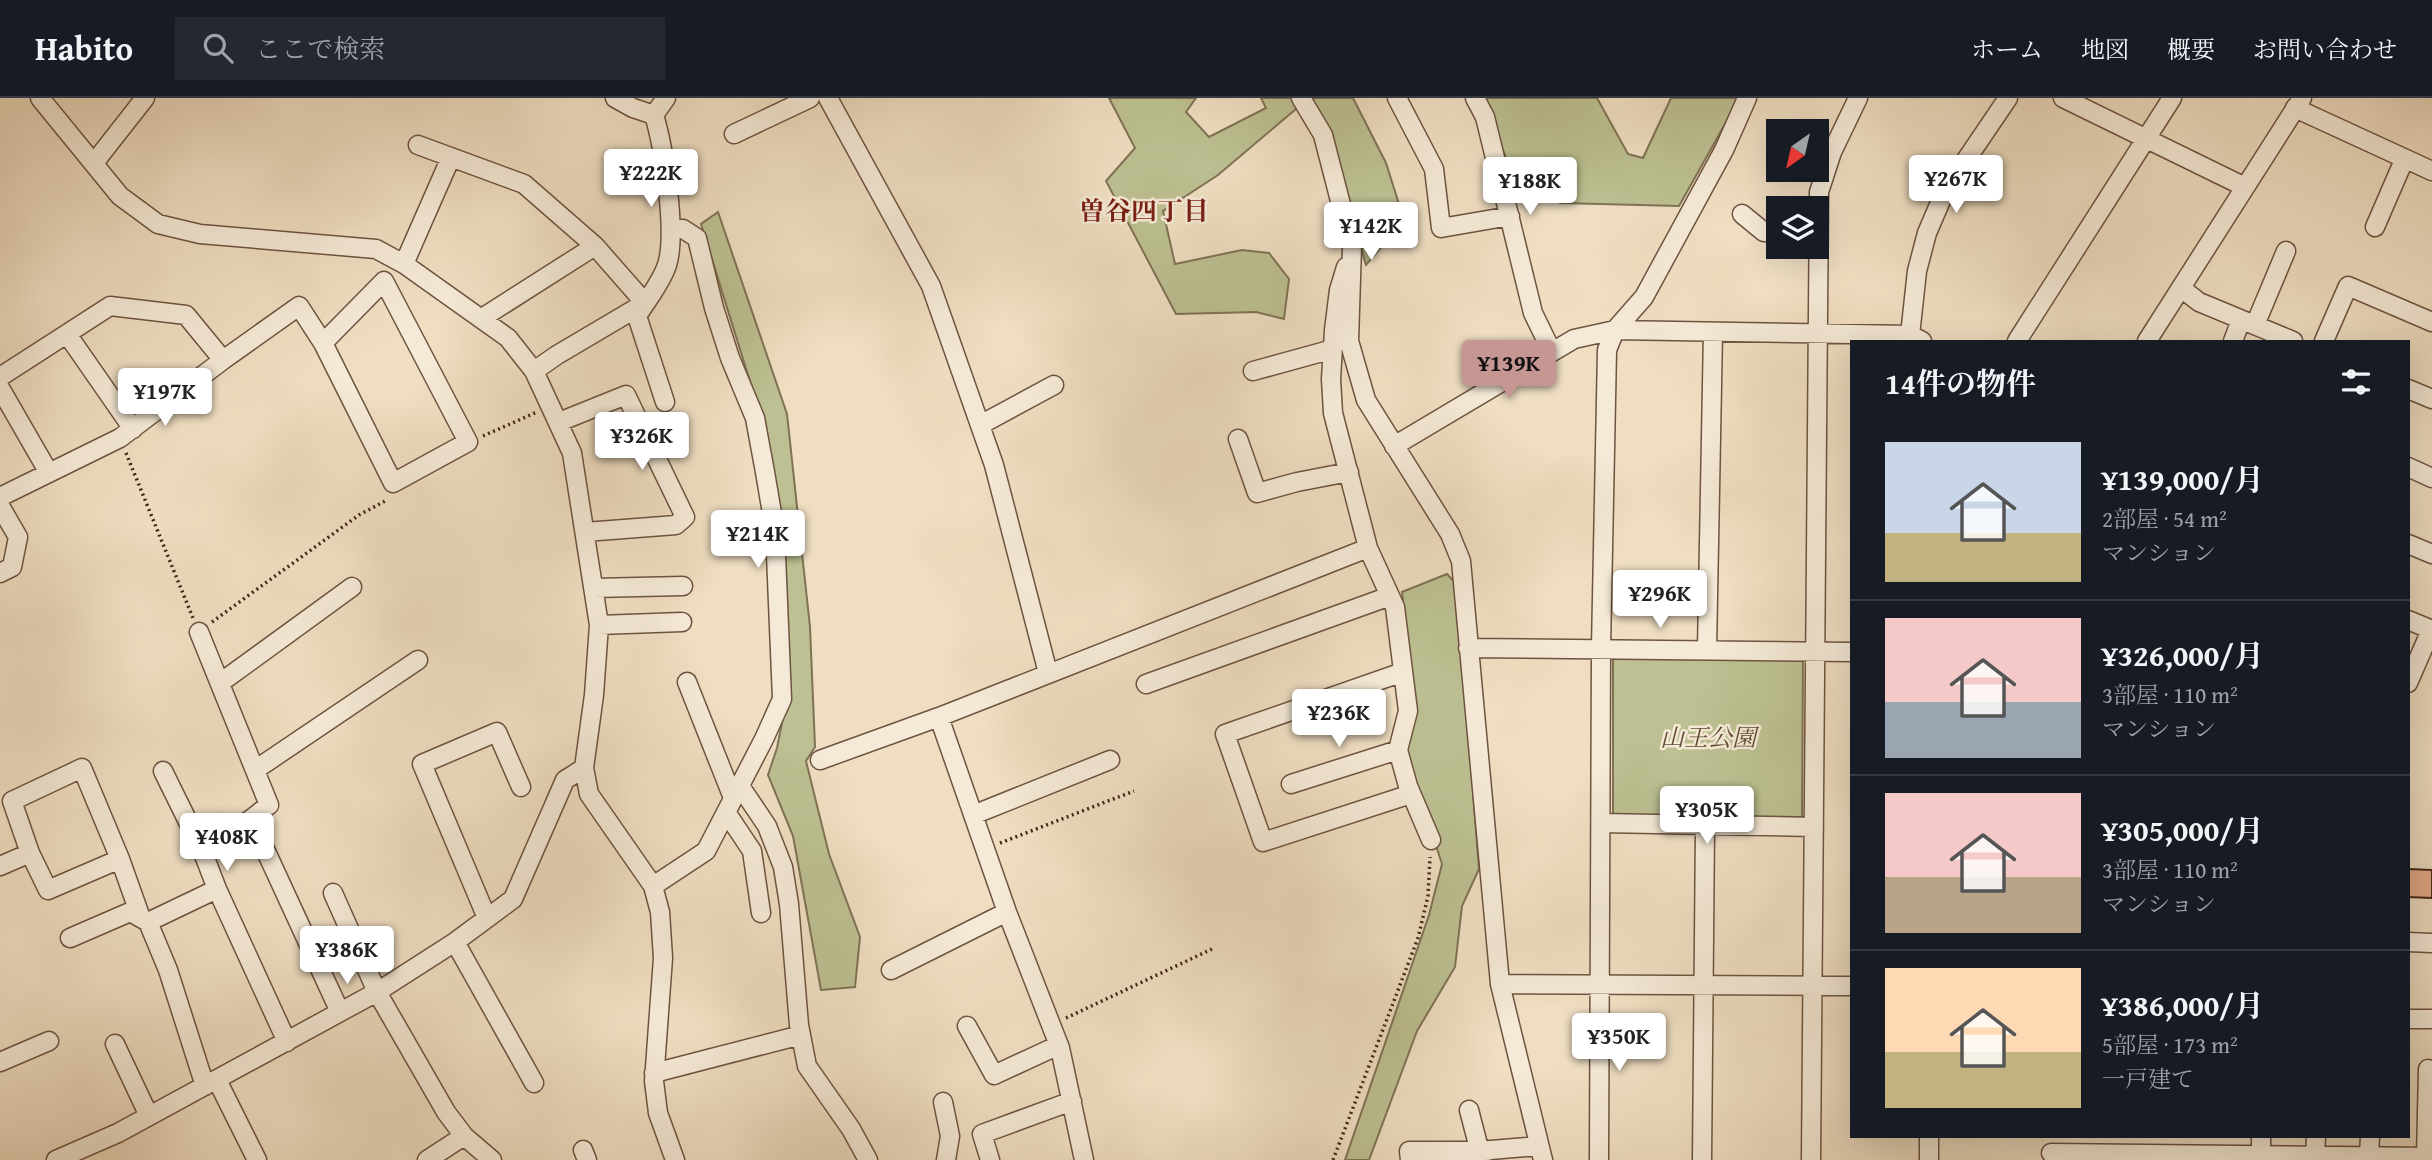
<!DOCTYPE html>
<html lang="ja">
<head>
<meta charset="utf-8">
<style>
	:root { --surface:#171b24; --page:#242831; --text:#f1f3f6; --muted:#9ea1a6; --line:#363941; --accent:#c59692 }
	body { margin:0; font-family:"Gentium Book Plus","Noto Serif JP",serif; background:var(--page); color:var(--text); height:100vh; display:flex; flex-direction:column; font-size:26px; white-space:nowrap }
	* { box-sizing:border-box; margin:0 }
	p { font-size:23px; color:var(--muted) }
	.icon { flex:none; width:38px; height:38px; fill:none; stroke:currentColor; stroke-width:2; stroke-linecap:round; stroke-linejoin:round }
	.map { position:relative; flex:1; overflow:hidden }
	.side { position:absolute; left:1850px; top:242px; width:560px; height:798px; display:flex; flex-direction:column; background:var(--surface); border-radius:0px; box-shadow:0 7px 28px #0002 }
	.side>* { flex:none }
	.needle { width:46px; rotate:214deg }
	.buttons { position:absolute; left:1766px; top:21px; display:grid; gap:14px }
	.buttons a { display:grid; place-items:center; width:63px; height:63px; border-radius:0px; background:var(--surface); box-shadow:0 7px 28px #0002; font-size:35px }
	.price { position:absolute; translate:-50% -60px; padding:0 16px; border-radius:7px; background:#fff; color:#222; font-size:23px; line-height:46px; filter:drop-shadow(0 2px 4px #0008) }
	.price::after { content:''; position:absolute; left:50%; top:42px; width:21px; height:16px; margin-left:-10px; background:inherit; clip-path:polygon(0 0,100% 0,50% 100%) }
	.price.on { background:var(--accent); color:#111 }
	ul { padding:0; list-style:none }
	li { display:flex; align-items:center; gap:21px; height:175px; padding:0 35px }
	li+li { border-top:2px solid var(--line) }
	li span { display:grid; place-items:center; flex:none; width:196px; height:140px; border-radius:0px; color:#555 }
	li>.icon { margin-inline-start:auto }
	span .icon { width:84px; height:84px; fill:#fffc; stroke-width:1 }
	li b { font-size:30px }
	h2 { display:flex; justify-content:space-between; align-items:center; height:84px; padding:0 35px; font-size:30px }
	header { display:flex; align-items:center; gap:42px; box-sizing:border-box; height:98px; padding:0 35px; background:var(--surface); border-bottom:2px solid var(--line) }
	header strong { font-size:33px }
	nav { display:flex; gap:38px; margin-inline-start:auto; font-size:24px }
	.search { width:490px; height:63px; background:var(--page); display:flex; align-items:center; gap:18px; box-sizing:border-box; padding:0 24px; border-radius:0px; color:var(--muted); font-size:26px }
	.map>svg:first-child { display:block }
	.green { fill:#bcc092; stroke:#807254; stroke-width:2 }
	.building { fill:#e3ac8a; stroke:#432515; stroke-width:2 }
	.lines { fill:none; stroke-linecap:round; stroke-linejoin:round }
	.minor-casing { stroke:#6e5340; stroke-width:21 }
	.path { stroke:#432515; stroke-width:3.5; stroke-dasharray:2 3.5; stroke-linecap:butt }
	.minor { stroke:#f5ead7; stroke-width:18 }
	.labels { text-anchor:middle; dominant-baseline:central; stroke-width:5; stroke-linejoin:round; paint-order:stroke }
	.park-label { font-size:24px; font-style:italic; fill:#614c34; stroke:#f5ead7 }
	.neighbourhood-label { font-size:26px; font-weight:bold; fill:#7a1f14; stroke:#f5ead7 }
</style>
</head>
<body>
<header>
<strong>Habito</strong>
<div class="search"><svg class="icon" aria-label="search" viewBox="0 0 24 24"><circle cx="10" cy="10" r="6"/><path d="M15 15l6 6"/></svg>ここで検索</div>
<nav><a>ホーム</a><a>地図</a><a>概要</a><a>お問い合わせ</a></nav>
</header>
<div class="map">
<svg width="2432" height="1062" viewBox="0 0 2432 1062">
	<rect width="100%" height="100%" fill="#efdec2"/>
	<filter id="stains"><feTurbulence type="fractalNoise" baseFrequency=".00286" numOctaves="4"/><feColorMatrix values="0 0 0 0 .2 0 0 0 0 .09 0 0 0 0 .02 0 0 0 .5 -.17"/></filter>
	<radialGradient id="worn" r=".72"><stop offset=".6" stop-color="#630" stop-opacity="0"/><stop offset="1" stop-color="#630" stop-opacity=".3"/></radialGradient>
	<path class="green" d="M 1109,0 L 1196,0 L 1186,14 L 1209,39 L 1266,10 L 1261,0 L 1309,0 L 1218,77 L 1163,113 L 1175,166 L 1242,152 L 1269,155 L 1289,181 L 1284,221 L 1256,214 L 1176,216 L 1106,83 L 1135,50 Z
		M 1312,0 L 1353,0 L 1386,65 L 1404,122 L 1366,167 L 1334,60 Z
		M 1483,0 L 1597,0 L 1628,56 L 1643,60 L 1671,0 L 1737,0 L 1734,10 L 1679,108 L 1560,105 L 1511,73 Z
		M 718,114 L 787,316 L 810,529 L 815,649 L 806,663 L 829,756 L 860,839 L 855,889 L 821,892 L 793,738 L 768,677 L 777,650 L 789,589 L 767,338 L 701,126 Z
		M 1447,476 L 1457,487 L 1479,771 L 1462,808 L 1455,869 L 1417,933 L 1369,1062 L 1345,1062 L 1429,817 L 1442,766 L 1405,653 L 1415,605 L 1402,494 Z
		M 1613,560 L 1803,561 L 1802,719 L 1613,718 Z"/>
	<path class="building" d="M 2408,771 L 2432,772 L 2432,800 L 2408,799 Z"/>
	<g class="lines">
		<g class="minor-casing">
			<path id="minor" d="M 40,0 L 120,98 L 158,126 L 200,136 L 376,151 L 404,166 L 508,240 L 534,273 L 572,355 L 599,527 L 594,597 L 584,670 L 589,696 L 653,788 L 660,814 L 663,860 L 654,983 L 658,1015 L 675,1062
				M 615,0 L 633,10 L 654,17
				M 828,0 L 931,188 L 994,367 L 1048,575
				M 1301,0 L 1323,37 L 1352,149 L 1349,243 L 1366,302 L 1450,436 L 1461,463 L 1500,886 L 1543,1062
				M 1397,0 L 1434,71 L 1441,130 L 1510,118
				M 1475,0 L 1485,19 L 1533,215 L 1552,254
				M 2063,0 L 2245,89
				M 2295,10 L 2432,73
				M 654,17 C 664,50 677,135 667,167 C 661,185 647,202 637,218 L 665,304
				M 654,17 L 666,0
				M 734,36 L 810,0
				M 418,47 L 524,86 L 595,148 L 645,205
				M 94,65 L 145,0
				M 1742,116 L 1764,134 L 1778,134
				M 2375,129 L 2404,62
				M 404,166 L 451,59
				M 1346,169 L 1339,192 L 1334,232 L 1331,281 L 1333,315 L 1368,450 L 1395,509 L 1408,613 L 1398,652 L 1408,688 L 1431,742
				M 2181,190 L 2199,204 L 2293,243
				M 482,220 L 595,148
				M 2255,227 L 2286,153
				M 67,236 L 133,331
				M 1910,237 L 1917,173 L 1927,135 L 1945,93 L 2008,0
				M 2017,243 L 2172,0
				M 2147,243 L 2302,0
				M 2233,243 L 2241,222
				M 2324,243 L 2348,188 L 2432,224
				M 534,273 L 557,257 L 645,205
				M 1253,273 L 1333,251
				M 0,279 L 110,208 L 186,217 L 223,262
				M 0,290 L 49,375
				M 2408,291 L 2432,301
				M 559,324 L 626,297 L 685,419 L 676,427 L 585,434
				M 980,327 L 1054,287
				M 1238,341 L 1257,395 L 1297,384 L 1349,374
				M 1394,348 L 1574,241 L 1615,232 L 1910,237 L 1922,243
				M 2408,369 L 2432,380
				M 0,399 L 120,340 L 223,262 L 299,208 L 323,245 L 393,385 L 468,344 L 384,183 L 323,245
				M 0,408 L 18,439 L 12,469 L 0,475
				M 2408,446 L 2432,456
				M 593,490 L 683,488
				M 2408,522 L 2432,532
				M 599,527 L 682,524
				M 199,534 L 269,707 L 251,721 L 202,752
				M 1468,550 L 1852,554
				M 1707,551 L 1713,234
				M 1403,574 L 1225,636 L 1263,744 L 1411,696
				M 687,584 L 733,700
				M 220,585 L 352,489
				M 2408,585 L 2431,532
				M 1146,586 L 1390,498
				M 939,619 L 1007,814 L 1060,950 L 1084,1062
				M 820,662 L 939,619 L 1368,450
				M 82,670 L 120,761 L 48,792 L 30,755 L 12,703 Z
				M 255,672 L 418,562
				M 163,673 L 202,752 L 217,791
				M 1291,686 L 1398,652
				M 740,688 L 767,728 L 783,769 L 789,806 L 799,927 L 807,968 L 851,1031 L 868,1062
				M 726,714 L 752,753 L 761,815
				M 973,717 L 1110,662
				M 251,721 L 340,914
				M 1601,725 L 1814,729
				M 120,761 L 141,820
				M 0,768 L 30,755
				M 653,788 L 706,753 L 764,641 L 782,601 L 775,433 L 765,374 L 755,320 L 730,260 L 714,210 L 697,140 L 683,131 L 671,130
				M 333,795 L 377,894 L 446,1014 L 464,1038 L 492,1062
				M 487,820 L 422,666 L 497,634 L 521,689
				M 148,824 L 168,872 L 205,988
				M 70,840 L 130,814 L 148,824 L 217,791 L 287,944
				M 455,844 L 534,985
				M 2408,844 L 2432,845
				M 891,872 L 1007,814
				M 1500,886 L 1852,888
				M 2408,921 L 2432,921
				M 967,928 L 994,977 L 1059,947
				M 115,946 L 149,1018
				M 0,964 L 49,943
				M 654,975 L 801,937
				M 217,982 L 257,1062
				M 943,1004 L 950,1038 L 946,1062
				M 1469,1012 L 1482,1062
				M 583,1052 L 587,1062
				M 2051,1055 L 2432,1059
				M 2261,1057 L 2261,1038
				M 2315,1058 L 2316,1038
				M 2369,1058 L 2370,1038
				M 2426,1059 L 2428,971
				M 56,1062 L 118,1035 L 377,894 L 455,844 L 513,801 L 565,682 L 584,670
				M 427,1062 L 464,1038
				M 990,1062 L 982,1036 L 1072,1003
				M 1410,1062 L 1409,1053 L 1479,1053 L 1538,1048
				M 1599,1062 L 1601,550 L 1607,252 L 1615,232 L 1644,199 L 1724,52 L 1747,0
				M 1702,1062 L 1705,729
				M 1811,1062 L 1819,94 L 1832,54 L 1858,0
				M 1929,1062 L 1929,1038"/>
		</g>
		<path class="path" d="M 483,338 L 537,314
			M 126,355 L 193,520
			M 212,524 L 359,417 L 387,402
			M 1000,745 L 1134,693
			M 1066,920 L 1212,851
			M 1333,1062 L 1418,840 L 1428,798 L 1430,759"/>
		<use href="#minor" class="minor"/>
	</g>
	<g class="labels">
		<g class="park-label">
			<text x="1708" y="639">山王公園</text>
		</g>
		<g class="neighbourhood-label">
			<text x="1144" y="112">曽谷四丁目</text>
		</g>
	</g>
	<rect width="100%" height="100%" filter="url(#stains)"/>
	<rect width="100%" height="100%" fill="url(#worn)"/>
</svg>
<div class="buttons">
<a><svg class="needle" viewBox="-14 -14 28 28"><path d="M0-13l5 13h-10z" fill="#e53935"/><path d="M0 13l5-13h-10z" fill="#9ea1a6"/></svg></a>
<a><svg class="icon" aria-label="layers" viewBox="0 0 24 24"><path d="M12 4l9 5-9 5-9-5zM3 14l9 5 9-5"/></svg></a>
</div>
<b class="price" style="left:651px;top:111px">¥222K</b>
<b class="price" style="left:1956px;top:117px">¥267K</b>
<b class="price" style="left:1530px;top:119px">¥188K</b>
<b class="price" style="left:1371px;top:164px">¥142K</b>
<b class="price on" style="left:1509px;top:302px">¥139K</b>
<b class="price" style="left:165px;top:330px">¥197K</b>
<b class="price" style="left:642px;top:374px">¥326K</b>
<b class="price" style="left:758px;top:472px">¥214K</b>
<b class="price" style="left:1660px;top:532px">¥296K</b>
<b class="price" style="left:1339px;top:651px">¥236K</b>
<b class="price" style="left:1707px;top:748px">¥305K</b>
<b class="price" style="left:227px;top:775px">¥408K</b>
<b class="price" style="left:347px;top:888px">¥386K</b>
<b class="price" style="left:1619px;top:975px">¥350K</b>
<section class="side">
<h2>14件の物件<svg class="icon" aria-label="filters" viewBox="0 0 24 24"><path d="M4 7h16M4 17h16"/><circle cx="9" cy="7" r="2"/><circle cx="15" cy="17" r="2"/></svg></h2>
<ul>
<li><span style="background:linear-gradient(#c9d6e8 65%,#c2b280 0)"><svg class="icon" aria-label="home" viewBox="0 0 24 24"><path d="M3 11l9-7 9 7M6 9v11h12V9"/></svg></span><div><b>¥139,000/月</b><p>2部屋 · 54 m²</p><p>マンション</p></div></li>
<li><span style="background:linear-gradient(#f6c9c9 60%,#9aa5b1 0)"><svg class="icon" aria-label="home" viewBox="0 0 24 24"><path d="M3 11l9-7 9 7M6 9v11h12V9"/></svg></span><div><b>¥326,000/月</b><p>3部屋 · 110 m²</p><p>マンション</p></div></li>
<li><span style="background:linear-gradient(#f6c9c9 60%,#b9a48a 0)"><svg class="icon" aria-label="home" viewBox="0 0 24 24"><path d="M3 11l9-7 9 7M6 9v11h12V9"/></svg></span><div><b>¥305,000/月</b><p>3部屋 · 110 m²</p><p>マンション</p></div></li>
<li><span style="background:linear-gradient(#ffd9b3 60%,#c2b280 0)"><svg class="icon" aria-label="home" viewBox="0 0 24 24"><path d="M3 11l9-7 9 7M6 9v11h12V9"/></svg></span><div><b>¥386,000/月</b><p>5部屋 · 173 m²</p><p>一戸建て</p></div></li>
</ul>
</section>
</div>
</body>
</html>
